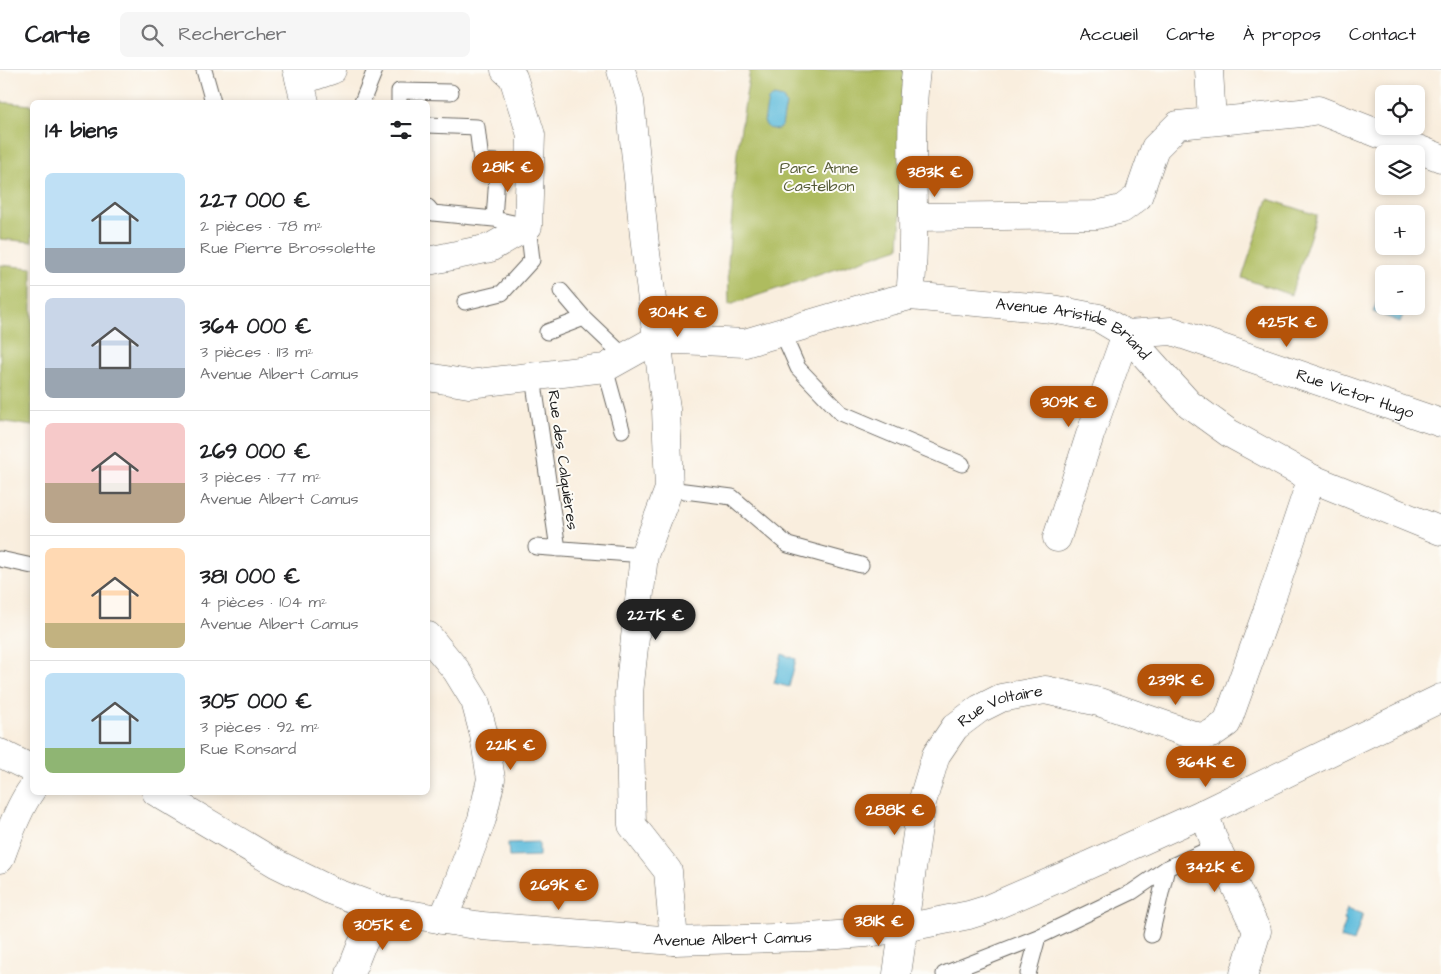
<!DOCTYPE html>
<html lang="fr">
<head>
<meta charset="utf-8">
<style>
	:root { --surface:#fff; --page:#f6f6f6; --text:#202124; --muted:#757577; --line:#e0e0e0; --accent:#b45309 }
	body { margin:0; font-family:"Architects Daughter",sans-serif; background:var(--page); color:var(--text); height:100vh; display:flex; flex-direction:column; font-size:19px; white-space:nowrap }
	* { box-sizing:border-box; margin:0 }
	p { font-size:16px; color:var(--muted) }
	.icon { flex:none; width:28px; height:28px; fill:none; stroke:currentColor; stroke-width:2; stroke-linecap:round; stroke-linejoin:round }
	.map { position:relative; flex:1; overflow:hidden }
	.side { position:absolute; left:30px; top:30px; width:400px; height:695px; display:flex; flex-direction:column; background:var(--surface); border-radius:8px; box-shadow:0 2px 8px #0003 }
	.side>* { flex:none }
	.controls { position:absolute; left:1375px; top:15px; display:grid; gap:10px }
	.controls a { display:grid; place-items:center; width:50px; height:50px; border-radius:8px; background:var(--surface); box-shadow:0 2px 8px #0003; font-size:25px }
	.price { position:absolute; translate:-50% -42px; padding:0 11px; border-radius:18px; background:var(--accent); color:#fff; font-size:16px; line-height:32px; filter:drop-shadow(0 1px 2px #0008) }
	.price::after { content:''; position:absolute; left:50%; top:30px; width:15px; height:11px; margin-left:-8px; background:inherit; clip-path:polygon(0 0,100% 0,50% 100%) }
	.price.selected { background:#222; color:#fff }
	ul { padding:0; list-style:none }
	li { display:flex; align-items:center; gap:15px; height:125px; padding:0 15px }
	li+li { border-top:1px solid var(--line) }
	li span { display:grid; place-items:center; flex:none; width:140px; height:100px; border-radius:8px; color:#555 }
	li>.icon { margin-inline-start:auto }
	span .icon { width:60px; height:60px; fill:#fffc; stroke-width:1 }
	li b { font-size:21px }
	h2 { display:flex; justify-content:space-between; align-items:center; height:60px; padding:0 15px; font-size:21px }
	header { display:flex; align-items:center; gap:30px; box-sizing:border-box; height:70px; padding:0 25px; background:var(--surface); border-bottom:1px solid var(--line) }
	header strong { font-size:24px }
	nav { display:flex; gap:28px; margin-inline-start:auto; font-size:18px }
	.search { width:350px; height:45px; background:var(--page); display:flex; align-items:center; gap:12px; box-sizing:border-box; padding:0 18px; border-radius:8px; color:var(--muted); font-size:19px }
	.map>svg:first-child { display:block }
	.green { fill:#aebc5f; stroke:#656c3e }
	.water { fill:#5dbbdb; stroke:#3c6c7c }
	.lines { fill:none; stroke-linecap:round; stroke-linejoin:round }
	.service-casing { stroke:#696660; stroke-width:17 }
	.minor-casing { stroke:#696660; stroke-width:29 }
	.tertiary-casing { stroke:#696660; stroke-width:29 }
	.service { stroke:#fff; stroke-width:15 }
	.minor { stroke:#fff; stroke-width:28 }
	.tertiary { stroke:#fff; stroke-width:28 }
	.labels { text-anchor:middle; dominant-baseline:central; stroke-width:4; stroke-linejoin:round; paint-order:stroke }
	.park-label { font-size:16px; fill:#565c37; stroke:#fdfcf7 }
	.street-label { font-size:16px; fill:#1c1c1c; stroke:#fdfcf7 }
</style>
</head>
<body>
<header>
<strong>Carte</strong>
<div class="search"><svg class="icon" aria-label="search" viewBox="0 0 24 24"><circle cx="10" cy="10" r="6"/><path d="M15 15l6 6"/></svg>Rechercher</div>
<nav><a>Accueil</a><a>Carte</a><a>À propos</a><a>Contact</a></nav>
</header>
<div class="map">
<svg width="1441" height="904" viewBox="0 0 1441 904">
	<rect width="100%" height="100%" fill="#fdfcf7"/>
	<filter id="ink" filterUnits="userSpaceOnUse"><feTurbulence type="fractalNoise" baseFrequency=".02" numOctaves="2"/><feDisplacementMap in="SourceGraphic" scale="10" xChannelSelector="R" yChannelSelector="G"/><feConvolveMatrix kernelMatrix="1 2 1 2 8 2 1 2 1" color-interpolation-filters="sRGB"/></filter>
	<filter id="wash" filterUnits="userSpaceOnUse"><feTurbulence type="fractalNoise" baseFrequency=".0096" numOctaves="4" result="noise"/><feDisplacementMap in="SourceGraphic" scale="20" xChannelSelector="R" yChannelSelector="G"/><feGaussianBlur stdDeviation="1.12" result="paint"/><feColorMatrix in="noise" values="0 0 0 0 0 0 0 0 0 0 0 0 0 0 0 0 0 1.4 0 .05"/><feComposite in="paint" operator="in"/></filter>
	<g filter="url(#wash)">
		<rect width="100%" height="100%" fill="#f9eede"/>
		<path class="green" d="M 750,0 L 909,0 L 899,178 L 729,235 L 728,193 L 737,83 Z
			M 0,32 L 32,35 L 32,172 L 0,169 Z
			M 1268,129 L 1317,145 L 1291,225 L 1242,208 Z
			M 0,195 L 32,198 L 32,356 L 0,351 Z"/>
		<path class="water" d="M 774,26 L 783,28 L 786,34 L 782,56 L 777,60 L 768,58 L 764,52 L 768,30 Z
			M 1378,229 L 1384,231 L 1384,236 L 1400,236 L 1406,238 L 1400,252 L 1373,242 Z
			M 782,584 L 796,589 L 789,617 L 774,613 Z
			M 539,772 L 539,786 L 509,787 L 508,773 Z
			M 1347,838 L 1363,844 L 1354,872 L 1340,868 L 1346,851 L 1343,850 Z"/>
	</g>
	<g filter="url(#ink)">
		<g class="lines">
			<g class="service-casing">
				<path id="service" d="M 204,0 L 213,32
					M 362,32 L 375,0
					M 399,32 L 399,21 L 451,22
					M 428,55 L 477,57 L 481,91 L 498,92 L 494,149
					M 428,137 L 433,143 L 494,149 L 528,156 L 532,190 L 502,223 L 465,232
					M 561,221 L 584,248 L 625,287
					M 547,262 L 584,248
					M 782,262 L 798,298 L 841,343 L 962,394
					M 605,298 L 622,360
					M 533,307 L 558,479
					M 669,419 L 732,427 L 788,475 L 861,495
					M 536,477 L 644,485
					M 0,489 L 32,496
					M 1151,865 L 1167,798 L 1216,776
					M 944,904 L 1038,867 L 1132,822 L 1167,798
					M 1028,904 L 1038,867"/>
			</g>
			<g class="minor-casing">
				<g id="minor">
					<path d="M 1209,0 L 1212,51"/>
					<path d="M 300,11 L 332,0"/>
					<path d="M 914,147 L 1096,145 L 1122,139 L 1138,127 L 1155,78 L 1178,55 L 1301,43 L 1318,40 L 1441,88"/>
					<path d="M 428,191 L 490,178 L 528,156 L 531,65 L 513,7 L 505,0"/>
					<path d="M 910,226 C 918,151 907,75 916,0"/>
					<path id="s1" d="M 1057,468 L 1090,365 L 1126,264 L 1172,261 L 1441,353"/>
					<path d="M 428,566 L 456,600 L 475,631 L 484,665 L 491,709 L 482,749 L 455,821 L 442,850"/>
					<path d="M 0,683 L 32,699"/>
					<path d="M 1204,743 L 1216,776 L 1257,861 L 1244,904"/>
					<path id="s2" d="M 674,871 L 668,801 L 632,755 L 629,623 L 644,485 L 669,419 L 666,339 L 657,269 L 745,273 L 867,237 L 910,226 L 1052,239 L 1099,248 L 1126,264 L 1189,334 L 1229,363 L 1313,409 L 1441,461"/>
					<path d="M 350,904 L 361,876 L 383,840"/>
					<path id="s3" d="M 897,904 L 921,736 L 936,685 L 955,657 L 979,639 L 1001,628 L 1045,620 L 1099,632 L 1199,667 L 1211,664 L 1227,653 L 1268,539 L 1307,422 L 1313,409"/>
				</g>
			</g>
			<g class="tertiary-casing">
				<g id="tertiary">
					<path d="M 297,0 L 305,32"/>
					<path d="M 428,307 L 469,314 L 605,298 L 657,269 L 645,175 L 630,31 L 621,0"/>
					<path id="s4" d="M 156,722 L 277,794 L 332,821 L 383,840 L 482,856 L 674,871 L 809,867 L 867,863 L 904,858 L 969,845 L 985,840 L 1064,806 L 1204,743 L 1441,628"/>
					<path d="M 0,789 C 7,769 20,735 32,719"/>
				</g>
			</g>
			<use href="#service" class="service"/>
			<use href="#minor" class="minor"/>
			<use href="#tertiary" class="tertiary"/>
		</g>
	</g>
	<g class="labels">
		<g class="park-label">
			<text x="819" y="98">Parc Anne<tspan x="819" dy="18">Castelbon</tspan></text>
		</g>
		<g class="street-label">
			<text stroke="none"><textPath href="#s2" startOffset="1050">Avenue Aristide Briand</textPath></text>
			<text stroke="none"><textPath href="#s1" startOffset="455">Rue Victor Hugo</textPath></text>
			<text transform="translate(563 390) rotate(82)">Rue des Calquières</text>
			<text stroke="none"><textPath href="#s3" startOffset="308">Rue Voltaire</textPath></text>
			<text stroke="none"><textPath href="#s4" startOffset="608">Avenue Albert Camus</textPath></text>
		</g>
	</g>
</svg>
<div class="controls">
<a><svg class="icon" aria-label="locate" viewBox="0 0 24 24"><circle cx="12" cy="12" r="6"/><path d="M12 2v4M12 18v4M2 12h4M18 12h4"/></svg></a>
<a><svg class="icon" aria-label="layers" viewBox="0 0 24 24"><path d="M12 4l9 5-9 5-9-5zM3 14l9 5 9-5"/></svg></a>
<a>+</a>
<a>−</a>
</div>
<b class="price" style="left:508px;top:123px">281K €</b>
<b class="price" style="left:935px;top:128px">383K €</b>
<b class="price" style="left:678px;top:268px">304K €</b>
<b class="price" style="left:1287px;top:278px">425K €</b>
<b class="price" style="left:1069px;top:358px">309K €</b>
<b class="price selected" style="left:656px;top:571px">227K €</b>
<b class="price" style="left:1176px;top:636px">239K €</b>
<b class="price" style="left:511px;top:701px">221K €</b>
<b class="price" style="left:1206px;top:718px">364K €</b>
<b class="price" style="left:895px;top:766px">288K €</b>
<b class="price" style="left:1215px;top:823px">342K €</b>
<b class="price" style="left:559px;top:841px">269K €</b>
<b class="price" style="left:879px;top:877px">381K €</b>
<b class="price" style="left:383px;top:881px">305K €</b>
<section class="side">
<h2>14 biens<svg class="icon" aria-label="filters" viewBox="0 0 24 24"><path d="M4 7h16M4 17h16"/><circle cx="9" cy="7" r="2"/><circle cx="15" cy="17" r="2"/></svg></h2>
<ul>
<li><span style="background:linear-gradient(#bfe0f5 75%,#9aa5b1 0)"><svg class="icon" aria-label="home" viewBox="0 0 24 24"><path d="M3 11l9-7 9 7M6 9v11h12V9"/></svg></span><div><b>227 000 €</b><p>2 pièces · 78 m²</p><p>Rue Pierre Brossolette</p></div></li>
<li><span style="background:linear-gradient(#c9d6e8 70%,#9aa5b1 0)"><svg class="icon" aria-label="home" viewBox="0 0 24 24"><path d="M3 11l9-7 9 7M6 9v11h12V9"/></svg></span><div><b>364 000 €</b><p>3 pièces · 113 m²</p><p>Avenue Albert Camus</p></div></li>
<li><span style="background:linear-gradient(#f6c9c9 60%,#b9a48a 0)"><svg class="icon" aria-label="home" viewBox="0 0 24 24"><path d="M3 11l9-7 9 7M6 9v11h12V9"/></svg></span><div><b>269 000 €</b><p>3 pièces · 77 m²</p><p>Avenue Albert Camus</p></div></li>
<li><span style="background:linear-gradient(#ffd9b3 75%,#c2b280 0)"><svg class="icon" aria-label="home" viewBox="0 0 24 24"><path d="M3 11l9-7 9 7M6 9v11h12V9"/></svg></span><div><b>381 000 €</b><p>4 pièces · 104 m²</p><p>Avenue Albert Camus</p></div></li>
<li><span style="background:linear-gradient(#bfe0f5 75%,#8fb573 0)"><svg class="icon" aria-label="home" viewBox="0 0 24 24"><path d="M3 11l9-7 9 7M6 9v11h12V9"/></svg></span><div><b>305 000 €</b><p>3 pièces · 92 m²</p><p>Rue Ronsard</p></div></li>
</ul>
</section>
</div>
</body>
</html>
